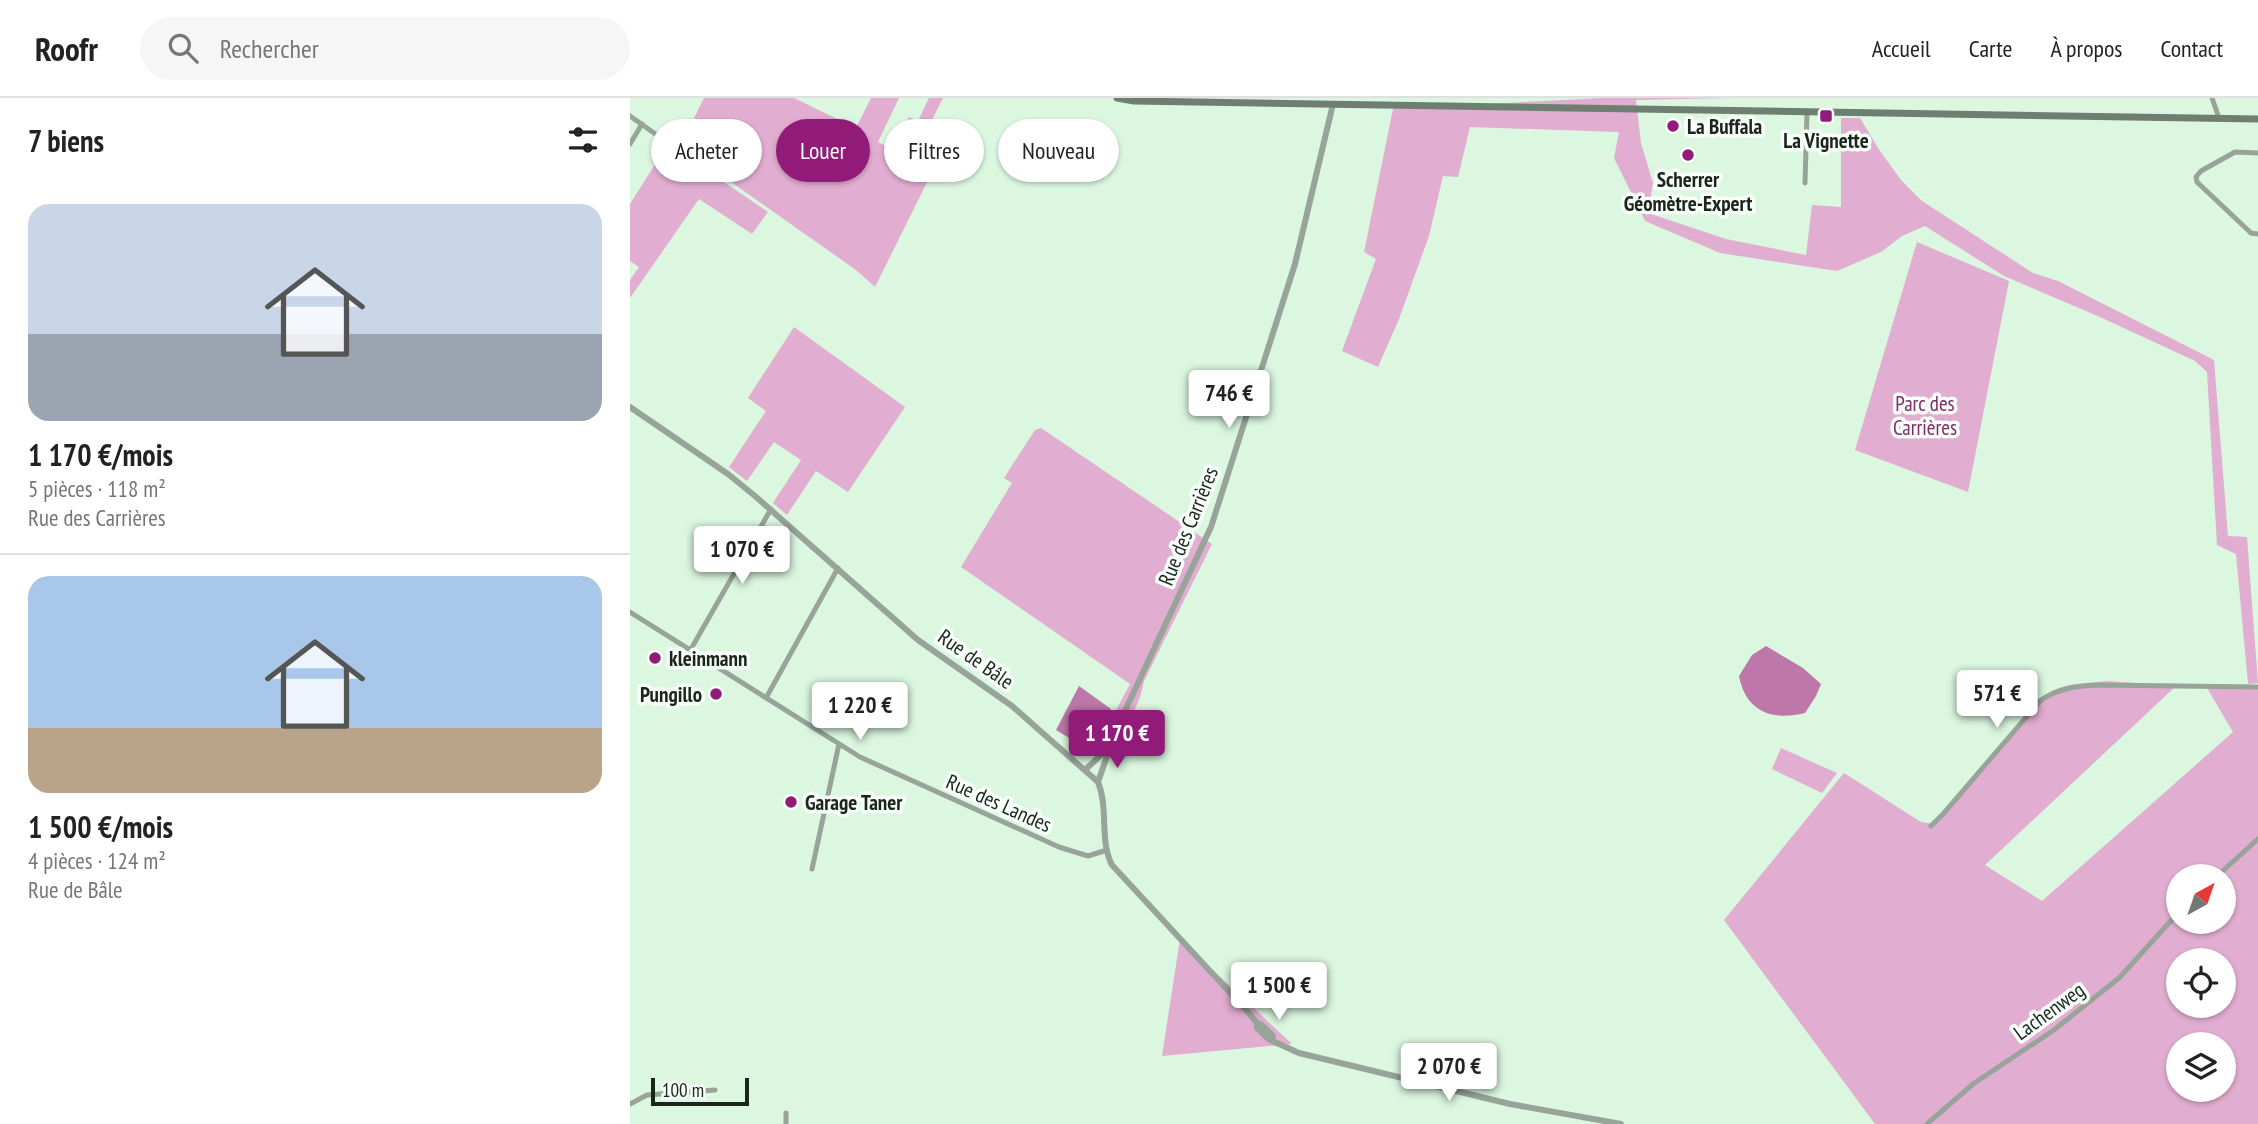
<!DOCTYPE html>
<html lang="fr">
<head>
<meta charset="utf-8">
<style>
	:root { --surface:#fff; --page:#f6f6f6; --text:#222; --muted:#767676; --line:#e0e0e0; --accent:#921a78 }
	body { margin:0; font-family:"PT Sans Narrow",sans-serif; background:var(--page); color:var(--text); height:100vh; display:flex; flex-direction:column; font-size:26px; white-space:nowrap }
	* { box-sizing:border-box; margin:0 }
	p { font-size:23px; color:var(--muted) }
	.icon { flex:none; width:38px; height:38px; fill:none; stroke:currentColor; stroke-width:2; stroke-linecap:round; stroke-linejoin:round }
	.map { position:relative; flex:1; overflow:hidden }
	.panel { display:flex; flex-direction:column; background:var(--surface); width:630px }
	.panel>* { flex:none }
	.top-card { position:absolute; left:21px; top:21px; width:665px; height:63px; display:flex; gap:14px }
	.needle { width:46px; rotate:40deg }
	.buttons { position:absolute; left:1536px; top:766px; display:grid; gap:14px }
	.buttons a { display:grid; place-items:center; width:70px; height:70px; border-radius:50%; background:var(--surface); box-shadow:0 2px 5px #0004; font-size:35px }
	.scale { position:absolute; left:21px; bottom:18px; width:98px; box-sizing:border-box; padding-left:7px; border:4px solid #1a251c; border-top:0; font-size:19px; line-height:24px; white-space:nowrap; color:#1a251c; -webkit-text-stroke:5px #f8fef9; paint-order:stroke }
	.price { position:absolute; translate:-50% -60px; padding:0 16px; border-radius:7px; background:#fff; color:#222; font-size:23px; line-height:46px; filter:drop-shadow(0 2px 4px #0008) }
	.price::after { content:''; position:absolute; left:50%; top:42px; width:21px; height:16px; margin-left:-10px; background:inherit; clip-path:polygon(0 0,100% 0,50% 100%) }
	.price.on { background:var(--accent); color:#fff }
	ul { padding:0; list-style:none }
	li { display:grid; align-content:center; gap:14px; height:371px; padding:0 28px }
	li+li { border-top:2px solid var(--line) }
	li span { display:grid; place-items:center; height:217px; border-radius:21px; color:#555 }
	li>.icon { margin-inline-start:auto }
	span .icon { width:126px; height:126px; fill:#fffc; stroke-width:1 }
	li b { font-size:30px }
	h2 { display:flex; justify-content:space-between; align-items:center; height:84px; padding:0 28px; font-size:30px }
	.tag { padding:0 24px; border-radius:32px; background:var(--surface); box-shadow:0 2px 5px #0004; font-size:24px; line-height:63px }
	.tag.on { background:var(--accent); color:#fff }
	header { display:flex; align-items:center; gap:42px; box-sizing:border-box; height:98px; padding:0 35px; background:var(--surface); border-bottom:2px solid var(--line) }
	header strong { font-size:33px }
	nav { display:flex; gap:38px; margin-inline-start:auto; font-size:24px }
	.search { width:490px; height:63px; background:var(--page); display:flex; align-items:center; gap:18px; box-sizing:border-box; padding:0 24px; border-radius:38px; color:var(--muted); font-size:26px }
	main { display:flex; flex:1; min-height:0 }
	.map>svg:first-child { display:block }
	.green { fill:#e1add0; fill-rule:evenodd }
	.water { fill:#be77a9 }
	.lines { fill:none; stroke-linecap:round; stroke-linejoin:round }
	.minor { stroke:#98a399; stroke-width:5 }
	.tertiary { stroke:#98a399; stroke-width:6 }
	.secondary { stroke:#6e7f71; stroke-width:7 }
	.poi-dot { fill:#921a78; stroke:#f8fef9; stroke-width:2.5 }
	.labels { text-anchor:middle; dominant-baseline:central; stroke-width:7; stroke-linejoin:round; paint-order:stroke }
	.poi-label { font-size:21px; font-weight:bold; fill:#1a251c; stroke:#f8fef9; text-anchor:start }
	.park-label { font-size:21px; fill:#812c6b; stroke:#f8fef9 }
	.street-label { font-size:21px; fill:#1a251c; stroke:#f8fef9 }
</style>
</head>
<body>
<header>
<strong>Roofr</strong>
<div class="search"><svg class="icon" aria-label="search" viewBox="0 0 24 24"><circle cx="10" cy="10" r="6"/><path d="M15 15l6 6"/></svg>Rechercher</div>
<nav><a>Accueil</a><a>Carte</a><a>À propos</a><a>Contact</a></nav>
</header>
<main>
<section class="panel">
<h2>7 biens<svg class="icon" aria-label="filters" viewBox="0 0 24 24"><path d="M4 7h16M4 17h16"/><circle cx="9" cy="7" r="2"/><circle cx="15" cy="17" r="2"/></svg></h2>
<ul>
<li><span style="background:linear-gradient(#c9d6e8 60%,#9aa5b1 0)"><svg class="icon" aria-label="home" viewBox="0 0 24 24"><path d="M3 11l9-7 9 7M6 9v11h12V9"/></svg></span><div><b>1 170 €/mois</b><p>5 pièces · 118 m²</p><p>Rue des Carrières</p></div></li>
<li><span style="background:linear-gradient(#a9c7e8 70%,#b9a48a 0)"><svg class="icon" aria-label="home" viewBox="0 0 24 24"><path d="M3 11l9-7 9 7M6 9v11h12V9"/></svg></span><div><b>1 500 €/mois</b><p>4 pièces · 124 m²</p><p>Rue de Bâle</p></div></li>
</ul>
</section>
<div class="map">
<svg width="1628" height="1026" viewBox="0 0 1628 1026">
	<rect width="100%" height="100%" fill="#dbf7e0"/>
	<path class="green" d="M 74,0 L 164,0 L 226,30 L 241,0 L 269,0 L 248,44 L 263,52 L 279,19 L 288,23 L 299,0 L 313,0 L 299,28 L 320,38 L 245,189 L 226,172 L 50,48 Z
		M 972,0 L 1103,0 L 1006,2 L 1011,45 L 1023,85 L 1018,115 L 1096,141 L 1176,157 L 1182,107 L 1211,109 L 1211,20 L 1230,20 L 1250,53 L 1271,82 L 1292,103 L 1403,175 L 1428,183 L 1584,262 L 1598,438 L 1617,439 L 1628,585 L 1618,586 L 1606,456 L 1587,447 L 1577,274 L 1565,263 L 1470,219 L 1374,178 L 1295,128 L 1272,138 L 1251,154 L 1207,173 L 1090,155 L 1015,123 L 984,60 L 989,34 L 840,29 L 828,79 L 813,78 L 799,138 L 769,221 L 748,269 L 712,253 L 746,161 L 734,154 L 763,11 Z
		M 38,46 L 138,114 L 122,136 L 69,101 L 0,200 L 0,182 L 9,169 L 0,163 L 0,106 Z
		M 1287,144 L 1379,183 L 1338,394 L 1225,352 Z
		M 164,229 L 275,309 L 218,394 L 186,373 L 157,417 L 143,405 L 171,362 L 144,344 L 117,383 L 99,369 L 136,313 L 118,300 Z
		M 411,330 L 582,446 L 514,583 C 509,606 503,623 480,634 L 482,620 L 500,586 L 331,469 L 382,385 L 374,380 L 405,332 Z
		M 1477,583 L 1546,588 L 1355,767 L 1412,803 L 1603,634 L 1577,590 L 1628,589 L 1628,1026 L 1245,1026 L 1094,822 L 1214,675 L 1291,724 L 1304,726 L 1397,618 C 1420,584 1439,587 1477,583 ZM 1549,779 L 1594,779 L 1594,824 L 1549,824 ZM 1549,863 L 1594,863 L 1594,908 L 1549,908 ZM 1549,947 L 1594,947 L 1594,992 L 1549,992 Z
		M 1151,650 L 1207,675 L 1192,695 L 1142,671 Z
		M 550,841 L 662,946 L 532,958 Z"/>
	<path class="water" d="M 1136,548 L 1173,570 L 1191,586 L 1186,598 L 1175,615 C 1142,623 1116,614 1109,578 L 1122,557 Z
		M 449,588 L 481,611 L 459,652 L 426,632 Z"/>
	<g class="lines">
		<path class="minor" d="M 1582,0 L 1589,20
			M 0,18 L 38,45
			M 0,46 L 12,26
			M 1628,55 L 1605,54 L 1571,73 L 1566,79 L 1567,84 L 1621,135 L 1628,136
			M 1175,85 L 1177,14
			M 0,514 L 230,659 L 429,749 L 458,758 L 477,752
			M 61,551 L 141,411
			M 136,600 L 208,470
			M 1301,728 L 1314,715 L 1410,603 C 1427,590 1448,588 1469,587 L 1628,589
			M 182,771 L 209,646
			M 1586,779 L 1628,741
			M 0,1006 L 17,997 L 85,992
			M 156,1015 L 156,1026
			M 1297,1026 L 1343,986 L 1424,932 L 1489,880 L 1549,814"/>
		<path class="tertiary" d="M 0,309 L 98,376 L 125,398 L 288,542 L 382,608 L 468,684 C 479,711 469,742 482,767 L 617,913 L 627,925 L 627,930 L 638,941 L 669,955 L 880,1006 L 991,1026
			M 455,672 L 476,652
			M 468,684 L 486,632 L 581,429 L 665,166 L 703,6
			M 627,925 L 632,927 L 643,938 L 642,941"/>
		<path class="secondary" d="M 487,0 L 504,3 L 1628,21"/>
	</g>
	<g class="poi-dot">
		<rect x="1189" y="11" width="14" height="14" rx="3.5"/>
		<circle cx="1043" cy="28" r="7"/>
		<circle cx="1058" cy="57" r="7"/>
		<circle cx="25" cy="560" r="7"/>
		<circle cx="86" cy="596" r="7"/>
		<circle cx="161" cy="704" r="7"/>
	</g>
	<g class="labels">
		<g class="poi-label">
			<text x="1057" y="28">La Buffala</text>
			<text x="1196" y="42" text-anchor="middle">La Vignette</text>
			<text x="1058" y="81" text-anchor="middle">Scherrer<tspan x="1058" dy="24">Géomètre-Expert</tspan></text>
			<text x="39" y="560">kleinmann</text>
			<text x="72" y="596" text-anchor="end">Pungillo</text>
			<text x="175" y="704">Garage Taner</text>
		</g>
		<g class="park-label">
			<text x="1295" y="305">Parc des<tspan x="1295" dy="24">Carrières</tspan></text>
		</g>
		<g class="street-label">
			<text transform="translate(558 428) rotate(-68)">Rue des Carrières</text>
			<text transform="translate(346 561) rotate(35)">Rue de Bâle</text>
			<text transform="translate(369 705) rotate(24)">Rue des Landes</text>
			<text transform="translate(1419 913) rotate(-36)">Lachenweg</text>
		</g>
	</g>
</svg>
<div class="buttons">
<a><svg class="needle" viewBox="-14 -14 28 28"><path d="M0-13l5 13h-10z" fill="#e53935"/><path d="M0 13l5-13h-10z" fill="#767676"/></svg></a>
<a><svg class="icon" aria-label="locate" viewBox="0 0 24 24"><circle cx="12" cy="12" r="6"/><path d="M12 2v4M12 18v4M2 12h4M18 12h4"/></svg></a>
<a><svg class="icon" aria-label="layers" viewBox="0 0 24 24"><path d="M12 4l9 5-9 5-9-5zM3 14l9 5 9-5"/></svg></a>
</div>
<div class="scale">100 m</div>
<b class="price" style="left:599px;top:332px">746 €</b>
<b class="price" style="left:112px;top:488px">1 070 €</b>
<b class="price" style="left:1367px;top:632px">571 €</b>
<b class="price" style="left:230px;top:644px">1 220 €</b>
<b class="price on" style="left:487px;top:672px">1 170 €</b>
<b class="price" style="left:649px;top:924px">1 500 €</b>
<b class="price" style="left:819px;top:1005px">2 070 €</b>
<div class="top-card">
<a class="tag">Acheter</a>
<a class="tag on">Louer</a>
<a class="tag">Filtres</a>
<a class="tag">Nouveau</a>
</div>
</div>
</main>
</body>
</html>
